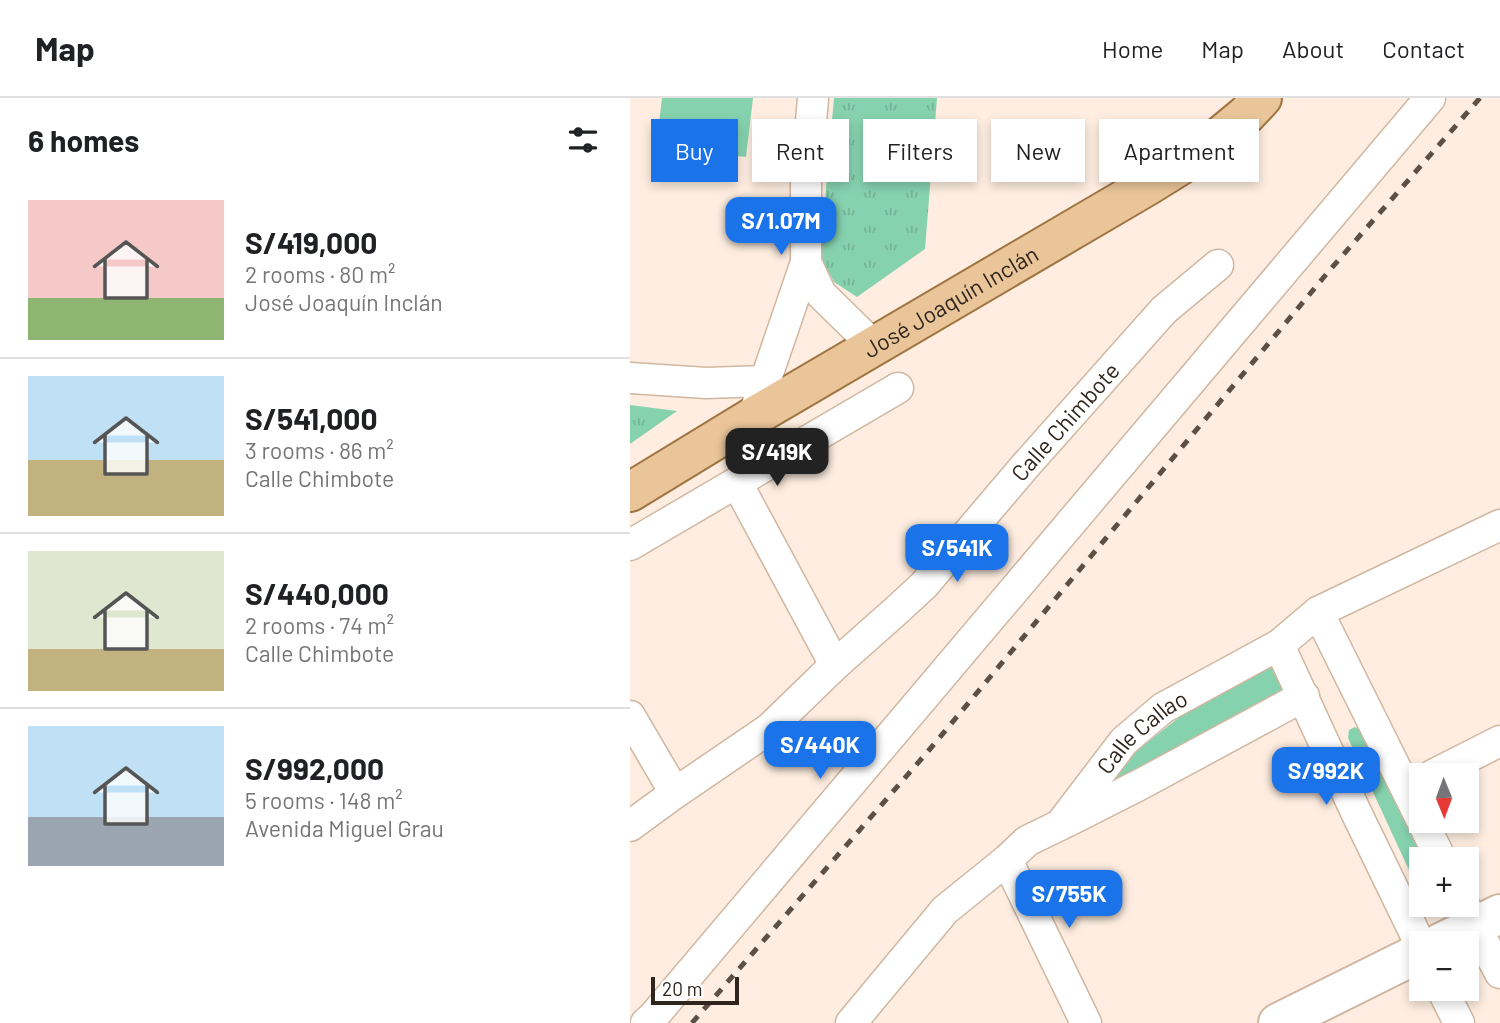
<!DOCTYPE html>
<html lang="en">
<head>
<meta charset="utf-8">
<style>
	:root { --surface:#fff; --page:#f2f2f2; --text:#202124; --muted:#757577; --line:#e0e0e0; --accent:#1a73e8 }
	body { margin:0; font-family:Barlow,sans-serif; background:var(--page); color:var(--text); height:100vh; display:flex; flex-direction:column; font-size:26px; white-space:nowrap }
	* { box-sizing:border-box; margin:0 }
	p { font-size:23px; color:var(--muted) }
	.icon { flex:none; width:38px; height:38px; fill:none; stroke:currentColor; stroke-width:2; stroke-linecap:round; stroke-linejoin:round }
	.map { position:relative; flex:1; overflow:hidden }
	.drawer { display:flex; flex-direction:column; background:var(--surface); width:630px }
	.drawer>* { flex:none }
	.guide { position:absolute; left:21px; top:21px; width:665px; height:63px; display:flex; gap:14px }
	.needle { width:46px; rotate:179deg }
	.fabs { position:absolute; left:779px; top:665px; display:grid; gap:14px }
	.fabs a { display:grid; place-items:center; width:70px; height:70px; border-radius:0px; background:var(--surface); box-shadow:0 4px 10px #0003; font-size:35px }
	.scale { position:absolute; left:21px; bottom:18px; width:88px; box-sizing:border-box; padding-left:7px; border:4px solid #2f251d; border-top:0; font-size:19px; line-height:24px; white-space:nowrap; color:#2f251d; -webkit-text-stroke:5px #fefefe; paint-order:stroke }
	.price { position:absolute; translate:-50% -60px; padding:0 16px; border-radius:14px; background:var(--accent); color:#fff; font-size:23px; line-height:46px; filter:drop-shadow(0 2px 4px #0008) }
	.price::after { content:''; position:absolute; left:50%; top:42px; width:21px; height:16px; margin-left:-10px; background:inherit; clip-path:polygon(0 0,100% 0,50% 100%) }
	.price.active { background:#222; color:#fff }
	ul { padding:0; list-style:none }
	li { display:flex; align-items:center; gap:21px; height:175px; padding:0 28px }
	li+li { border-top:2px solid var(--line) }
	li span { display:grid; place-items:center; flex:none; width:196px; height:140px; border-radius:0px; color:#555 }
	li>.icon { margin-inline-start:auto }
	span .icon { width:84px; height:84px; fill:#fffc; stroke-width:1 }
	li b { font-size:30px }
	h2 { display:flex; justify-content:space-between; align-items:center; height:84px; padding:0 28px; font-size:30px }
	.tag { padding:0 24px; border-radius:0px; background:var(--surface); box-shadow:0 4px 10px #0003; font-size:24px; line-height:63px }
	.tag.active { background:var(--accent); color:#fff }
	header { display:flex; align-items:center; gap:42px; box-sizing:border-box; height:98px; padding:0 35px; background:var(--surface); border-bottom:2px solid var(--line) }
	header strong { font-size:33px }
	nav { display:flex; gap:38px; margin-inline-start:auto; font-size:24px }
	main { display:flex; flex:1; min-height:0 }
	.map>svg:first-child { display:block }
	.green { fill:#86d2af }
	.park { fill:url(#park-tufts) }
	.lines { fill:none; stroke-linecap:round; stroke-linejoin:round }
	.minor-casing { stroke:#d0b7a1; stroke-width:33 }
	.tertiary-casing { stroke:#d0b7a1; stroke-width:42 }
	.primary-casing { stroke:#9f7441; stroke-width:42 }
	.minor { stroke:#fff; stroke-width:30 }
	.tertiary { stroke:#fff; stroke-width:38 }
	.primary { stroke:#e9c599; stroke-width:38 }
	.rail { stroke:#5b4f46; stroke-width:5; stroke-dasharray:9 9; stroke-linecap:butt }
	.labels { text-anchor:middle; dominant-baseline:central; stroke-width:7; stroke-linejoin:round; paint-order:stroke }
	.street-label { font-size:23px; fill:#2f251d; stroke:#fefefe }
</style>
</head>
<body>
<header>
<strong>Map</strong>
<nav><a>Home</a><a>Map</a><a>About</a><a>Contact</a></nav>
</header>
<main>
<section class="drawer">
<h2>6 homes<svg class="icon" aria-label="filters" viewBox="0 0 24 24"><path d="M4 7h16M4 17h16"/><circle cx="9" cy="7" r="2"/><circle cx="15" cy="17" r="2"/></svg></h2>
<ul>
<li><span style="background:linear-gradient(#f6c9c9 70%,#8fb573 0)"><svg class="icon" aria-label="home" viewBox="0 0 24 24"><path d="M3 11l9-7 9 7M6 9v11h12V9"/></svg></span><div><b>S/419,000</b><p>2 rooms · 80 m²</p><p>José Joaquín Inclán</p></div></li>
<li><span style="background:linear-gradient(#bfe0f5 60%,#c2b280 0)"><svg class="icon" aria-label="home" viewBox="0 0 24 24"><path d="M3 11l9-7 9 7M6 9v11h12V9"/></svg></span><div><b>S/541,000</b><p>3 rooms · 86 m²</p><p>Calle Chimbote</p></div></li>
<li><span style="background:linear-gradient(#dfe7d0 70%,#c2b280 0)"><svg class="icon" aria-label="home" viewBox="0 0 24 24"><path d="M3 11l9-7 9 7M6 9v11h12V9"/></svg></span><div><b>S/440,000</b><p>2 rooms · 74 m²</p><p>Calle Chimbote</p></div></li>
<li><span style="background:linear-gradient(#bfe0f5 65%,#9aa5b1 0)"><svg class="icon" aria-label="home" viewBox="0 0 24 24"><path d="M3 11l9-7 9 7M6 9v11h12V9"/></svg></span><div><b>S/992,000</b><p>5 rooms · 148 m²</p><p>Avenida Miguel Grau</p></div></li>
</ul>
</section>
<div class="map">
<svg width="870" height="925" viewBox="0 0 870 925">
	<defs>
		<pattern id="park-tufts" width="24" height="20" patternUnits="userSpaceOnUse" patternTransform="scale(1.75)"><rect width="24" height="20" fill="#86d2af"/><path d="M3 7l-1-3M5 7V3M7 7l1-3M15 17l-1-3M17 17v-4M19 17l1-3" fill="none" stroke="#74b496"/></pattern>
	</defs>
	<rect width="100%" height="100%" fill="#feede0"/>
	<path class="green" d="M 32,0 L 123,0 L 116,59 L 26,50 Z
		M 640,567 L 648,569 L 658,595 L 488,684 L 486,677 L 504,655 L 552,617 Z
		M 725,629 L 732,633 L 794,761 L 791,761 L 791,798 L 718,640 L 719,632 Z"/>
	<path class="park" d="M 204,0 L 307,0 L 295,151 L 227,199 L 204,184 L 190,159 Z
		M 0,307 L 47,313 L 0,346 Z"/>
	<g class="lines">
		<g class="minor-casing">
			<g id="minor">
				<path d="M 176,164 L 191,196 L 244,248"/>
				<path d="M 0,280 L 76,285 L 135,283"/>
				<path d="M 123,319 L 176,164 L 176,83 L 183,0"/>
				<path d="M 107,385 L 205,567"/>
				<path d="M 0,447 L 268,290"/>
				<path d="M 688,514 L 811,761"/>
				<path d="M 649,547 L 725,712 L 791,848"/>
				<path d="M 0,618 L 45,695"/>
				<path d="M 803,677 L 870,643"/>
				<path d="M 436,724 L 511,686 L 674,598"/>
				<path id="s1" d="M 0,728 L 45,695 L 139,631 L 205,567 L 267,512 L 294,487 L 396,367 L 534,212 L 588,167"/>
				<path d="M 377,762 L 456,925"/>
				<path d="M 834,807 L 870,875"/>
				<path d="M 812,891 L 829,925"/>
				<path d="M 16,925 L 23,919 L 800,0"/>
				<path id="s2" d="M 221,925 L 315,812 L 377,762 L 397,743 L 430,727 L 494,643 L 533,610 L 649,547 L 688,514 L 870,427"/>
			</g>
		</g>
		<g class="tertiary-casing">
			<path id="tertiary" d="M 810,845 L 870,816
				M 648,925 L 791,854"/>
		</g>
		<g class="primary-casing">
			<g id="primary">
				<path id="s3" d="M 0,394 L 123,319 L 517,88 L 570,55 L 617,16 L 632,0"/>
			</g>
		</g>
		<use href="#minor" class="minor"/>
		<use href="#tertiary" class="tertiary"/>
		<use href="#primary" class="primary"/>
		<path class="rail" d="M 62,925 L 300,651 L 699,173 L 850,0"/>
	</g>
	<g class="labels">
		<g class="street-label">
			<text stroke="none"><textPath href="#s3" startOffset="373">José Joaquín Inclán</textPath></text>
			<text stroke="none"><textPath href="#s1" startOffset="597">Calle Chimbote</textPath></text>
			<text stroke="none"><textPath href="#s2" startOffset="416">Calle Callao</textPath></text>
		</g>
	</g>
</svg>
<div class="fabs">
<a><svg class="needle" viewBox="-14 -14 28 28"><path d="M0-13l5 13h-10z" fill="#e53935"/><path d="M0 13l5-13h-10z" fill="#757577"/></svg></a>
<a>+</a>
<a>−</a>
</div>
<div class="scale">20 m</div>
<b class="price" style="left:151px;top:159px">S/1.07M</b>
<b class="price active" style="left:147px;top:390px">S/419K</b>
<b class="price" style="left:327px;top:486px">S/541K</b>
<b class="price" style="left:190px;top:683px">S/440K</b>
<b class="price" style="left:696px;top:709px">S/992K</b>
<b class="price" style="left:439px;top:832px">S/755K</b>
<div class="guide">
<a class="tag active">Buy</a>
<a class="tag">Rent</a>
<a class="tag">Filters</a>
<a class="tag">New</a>
<a class="tag">Apartment</a>
</div>
</div>
</main>
</body>
</html>
